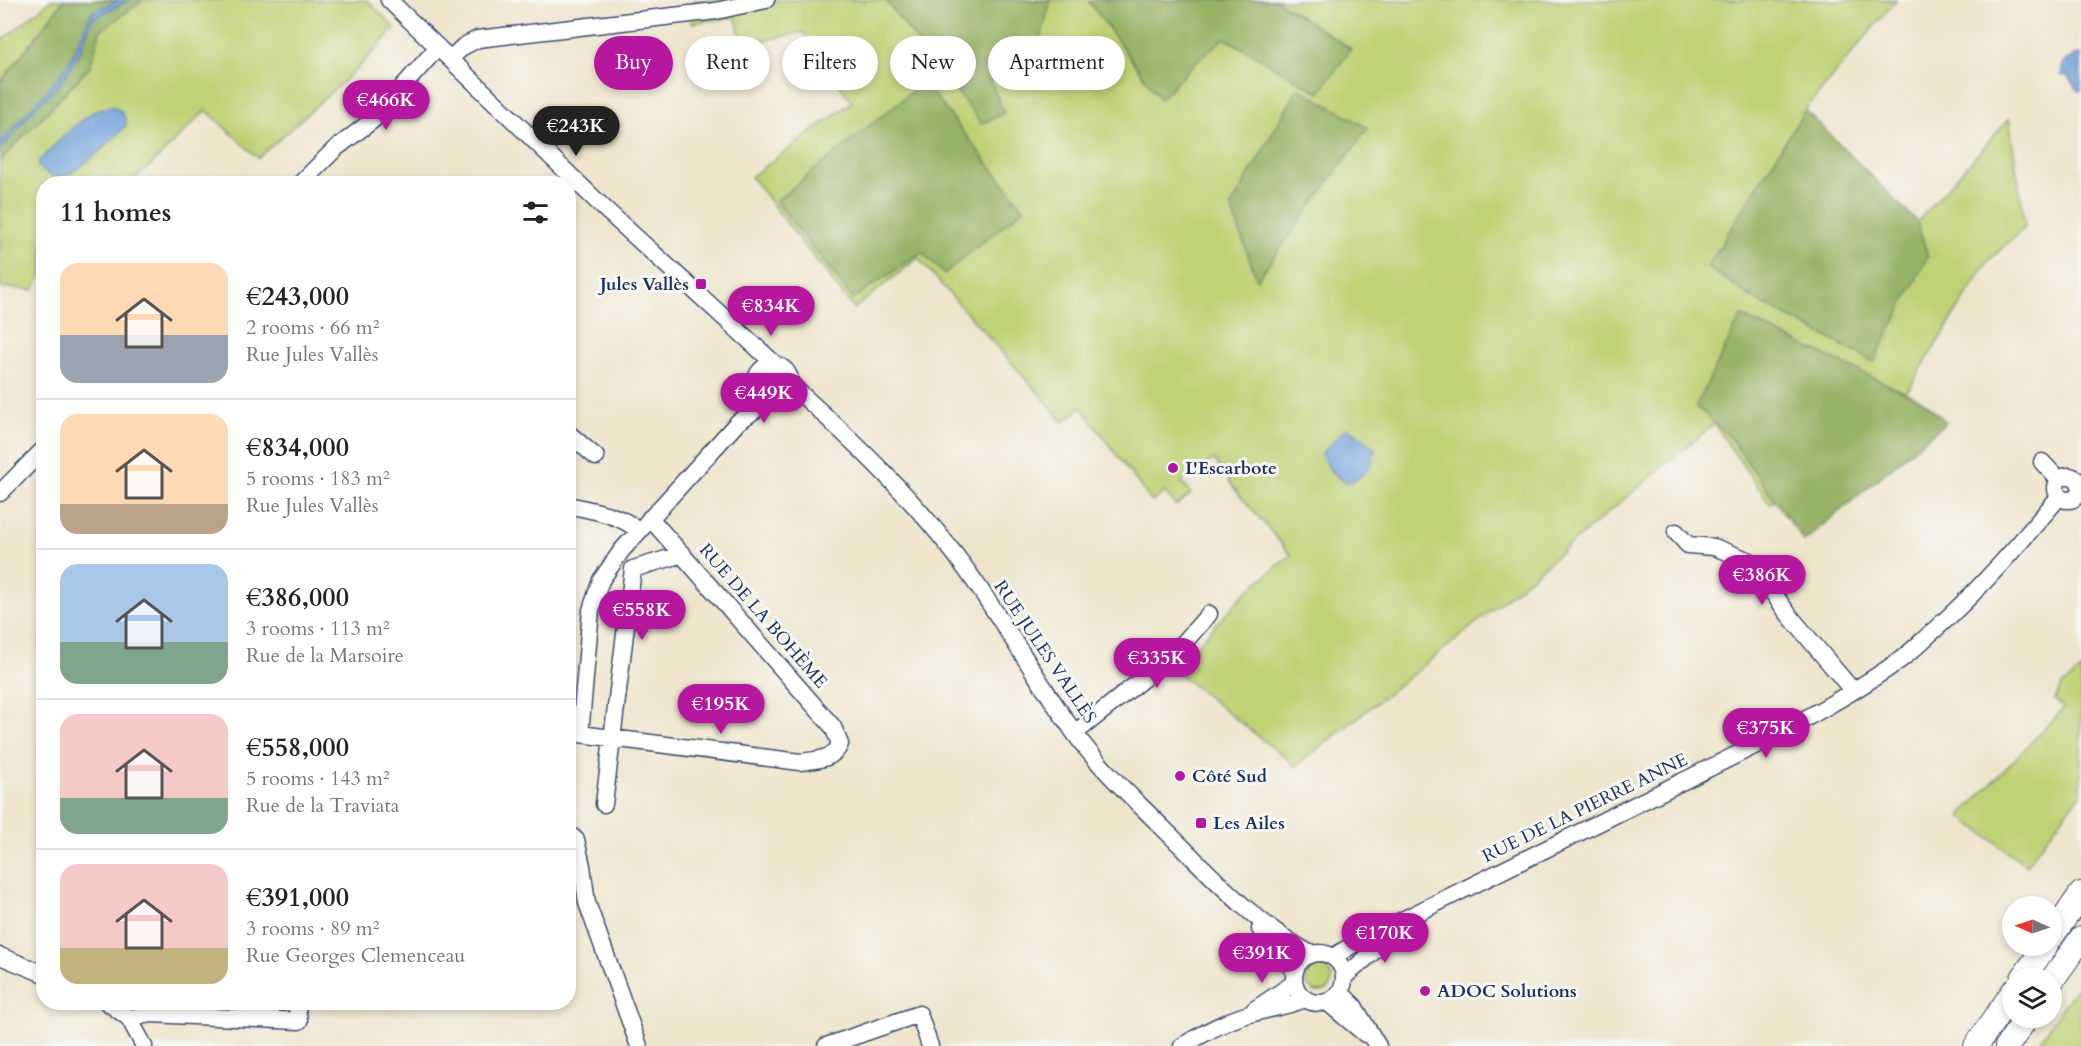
<!DOCTYPE html>
<html lang="en">
<head>
<meta charset="utf-8">
<style>
	:root { --surface:#fff; --page:#f2f2f2; --text:#222; --muted:#767676; --line:#e0e0e0; --accent:#b5179e }
	body { margin:0; font-family:Cardo,serif; background:var(--page); color:var(--text); height:100vh; display:flex; flex-direction:column; font-size:22px; white-space:nowrap }
	* { box-sizing:border-box; margin:0 }
	p { font-size:20px; color:var(--muted) }
	.icon { flex:none; width:33px; height:33px; fill:none; stroke:currentColor; stroke-width:2; stroke-linecap:round; stroke-linejoin:round }
	.map { position:relative; flex:1; overflow:hidden }
	.sheet { position:absolute; left:36px; top:176px; width:540px; height:834px; display:flex; flex-direction:column; background:var(--surface); border-radius:24px; box-shadow:0 3px 9px #0003 }
	.sheet>* { flex:none }
	.guide { position:absolute; left:594px; top:36px; width:570px; height:54px; display:flex; gap:12px }
	.needle { width:39px; rotate:273deg }
	.buttons { position:absolute; left:2002px; top:896px; display:grid; gap:12px }
	.buttons a { display:grid; place-items:center; width:60px; height:60px; border-radius:50%; background:var(--surface); box-shadow:0 3px 9px #0003; font-size:30px }
	.price { position:absolute; translate:-50% -51px; padding:0 14px; border-radius:21px; background:var(--accent); color:#fff; font-size:20px; line-height:39px; filter:drop-shadow(0 2px 3px #0008) }
	.price::after { content:''; position:absolute; left:50%; top:36px; width:18px; height:14px; margin-left:-9px; background:inherit; clip-path:polygon(0 0,100% 0,50% 100%) }
	.price.selected { background:#222; color:#fff }
	ul { padding:0; list-style:none }
	li { display:flex; align-items:center; gap:18px; height:150px; padding:0 24px }
	li+li { border-top:2px solid var(--line) }
	li span { display:grid; place-items:center; flex:none; width:168px; height:120px; border-radius:18px; color:#555 }
	li>.icon { margin-inline-start:auto }
	span .icon { width:72px; height:72px; fill:#fffc; stroke-width:1 }
	li b { font-size:26px }
	h2 { display:flex; justify-content:space-between; align-items:center; height:72px; padding:0 24px; font-size:26px }
	.tag { padding:0 21px; border-radius:27px; background:var(--surface); box-shadow:0 3px 9px #0003; font-size:21px; line-height:54px }
	.tag.selected { background:var(--accent); color:#fff }
	.map>svg:first-child { display:block }
	.green { fill:#bfd175; stroke:#6d806a; stroke-width:1.5 }
	.forest { fill:#97b366; stroke:#597162; stroke-width:1.5 }
	.water { fill:#70a0da; stroke:#46689c; stroke-width:1.5 }
	.lines { fill:none; stroke-linecap:round; stroke-linejoin:round }
	.minor-casing { stroke:#3b4a6e; stroke-width:19 }
	.highway-casing { stroke:#3b4a6e; stroke-width:26 }
	.minor { stroke:#fff; stroke-width:16 }
	.highway { stroke:#fff; stroke-width:24 }
	.poi-dot { fill:#b5179e; stroke:#f6f6f2; stroke-width:2 }
	.labels { text-anchor:middle; dominant-baseline:central; stroke-width:6; stroke-linejoin:round; paint-order:stroke }
	.poi-label { font-size:18px; font-weight:bold; fill:#1b2f5e; stroke:#f6f6f2; text-anchor:start }
	.street-label { font-size:18px; fill:#1b2f5e; stroke:#f6f6f2 }
</style>
</head>
<body>
<div class="map">
<svg width="2081" height="1046" viewBox="0 0 2081 1046">
	<rect width="100%" height="100%" fill="#f6f6f2"/>
	<filter id="ink" filterUnits="userSpaceOnUse"><feTurbulence type="fractalNoise" baseFrequency=".0167" numOctaves="2"/><feDisplacementMap in="SourceGraphic" scale="12" xChannelSelector="R" yChannelSelector="G"/><feConvolveMatrix kernelMatrix="1 2 1 2 8 2 1 2 1" color-interpolation-filters="sRGB"/></filter>
	<filter id="wash" filterUnits="userSpaceOnUse"><feTurbulence type="fractalNoise" baseFrequency=".008" numOctaves="4" result="noise"/><feDisplacementMap in="SourceGraphic" scale="24" xChannelSelector="R" yChannelSelector="G"/><feGaussianBlur stdDeviation="1.35" result="paint"/><feColorMatrix in="noise" values="0 0 0 0 0 0 0 0 0 0 0 0 0 0 0 0 0 1.4 0 .05"/><feComposite in="paint" operator="in"/></filter>
	<g filter="url(#wash)">
		<rect width="100%" height="100%" fill="#efe5cc"/>
		<path class="green" d="M 51,0 L 367,0 L 395,28 L 359,67 L 258,158 L 206,110 L 150,166 L 129,183 L 44,183 L 43,273 L 33,290 L 0,287 L 0,42 Z
			M 693,0 L 1896,0 L 1805,110 L 1917,222 L 2009,119 L 2025,227 L 1988,261 L 1908,390 L 1770,504 L 1714,424 L 1451,644 L 1296,766 L 1174,670 L 1246,592 L 1291,555 L 1233,487 L 1214,459 L 1182,482 L 1191,494 L 1176,506 L 1165,492 L 1152,502 L 1081,407 L 1064,422 L 918,258 L 854,309 L 751,177 L 852,102 L 815,52 L 804,32 L 742,45 L 736,17 L 691,23 Z
			M 2081,670 L 2081,794 L 2026,865 L 1960,816 L 2064,708 L 2055,699 L 2062,686 Z
			M1306 979a13 13 0 1 1 26 0a13 13 0 1 1-26 0Z
			M 2081,981 L 2081,1046 L 2037,1046 L 2038,1044 Z"/>
		<path class="forest" d="M 64,0 L 144,0 L 100,31 L 90,67 L 0,161 L 0,83 Z
			M 885,0 L 1051,0 L 1040,41 L 983,63 L 1004,113 L 982,124 Z
			M 1088,0 L 1276,0 L 1351,49 L 1319,93 L 1225,38 L 1199,59 L 1160,99 Z
			M 924,82 L 1024,209 L 944,274 L 922,252 L 853,299 L 776,201 Z
			M 1298,88 L 1368,128 L 1257,280 L 1231,207 Z
			M 1805,110 L 1917,222 L 1928,256 L 1874,362 L 1756,300 L 1707,267 Z
			M 1741,316 L 1923,401 L 1946,422 L 1804,541 L 1729,436 L 1696,406 Z"/>
		<path class="water" d="M 120,0 L 129,0 L 92,19 L 82,47 L 70,69 L 57,87 L 35,108 L 0,150 L 0,143 L 57,79 L 70,61 L 92,12 Z
			M 2081,55 L 2081,91 L 2078,91 L 2067,75 L 2062,76 L 2062,64 L 2074,56 Z
			M 111,106 C 120,110 126,114 126,125 C 114,139 73,180 54,177 C 48,176 43,170 38,166 L 39,161 L 72,128 L 93,112 Z
			M 1345,429 L 1350,429 L 1375,448 C 1374,465 1362,480 1345,483 L 1331,471 L 1321,454 Z"/>
	</g>
	<g filter="url(#ink)">
		<g class="lines">
			<g class="minor-casing">
				<path id="minor" d="M 389,0 L 606,210 L 776,365
					M 450,59 L 464,46 L 478,39 L 716,11 L 766,0
					M 301,183 L 335,149 L 373,120 L 438,47
					M756 382a17 17 0 1 1 34 0a17 17 0 1 1-34 0Z
					M 790,384 C 854,441 918,502 968,572 C 1006,625 1038,682 1076,735 C 1099,767 1135,800 1163,828 C 1209,873 1253,923 1311,954
					M 568,433 L 596,457
					M 2042,462 L 2059,480
					M2056 488a12 12 0 1 1 24 0a12 12 0 1 1-24 0Z
					M 0,493 L 44,449
					M 568,505 C 593,511 620,514 639,531
					M 650,518 L 833,727 L 840,744 C 834,760 815,760 800,762 L 580,734 L 591,610 L 601,580 L 622,550 L 738,422 L 771,399
					M 1676,532 L 1688,545 L 1714,547 L 1750,561 L 1789,615 L 1853,691
					M 1075,733 L 1174,654 L 1209,614
					M 604,804 L 633,569 L 683,554
					M 568,833 L 576,840 L 582,866 L 587,903 L 639,1046
					M 1260,929 L 1295,972
					M1294 978a25 25 0 1 1 50 0a25 25 0 1 1-50 0Z
					M 0,956 L 44,974
					M 1333,957 L 1354,944 L 1754,746 C 1804,720 1854,693 1900,660 C 1911,652 1921,642 1931,633 C 1978,592 2019,544 2059,497
					M 1344,977 L 1371,954 L 1393,930
					M 1340,992 L 1354,1006 L 1378,1046
					M 107,1002 L 129,1018 L 144,1046
					M 1327,1002 L 1365,1034
					M 1254,1010 L 1294,983
					M 129,1018 L 151,1014 L 299,1021 L 296,1002
					M 826,1046 L 919,1014 L 930,1046
					M 1182,1046 C 1203,1034 1223,1022 1246,1015 C 1265,1009 1285,1007 1305,999"/>
			</g>
			<g class="highway-casing">
				<path id="highway" d="M 2052,936 L 2081,894
					M 2023,978 L 2046,945
					M 2052,980 L 2081,939
					M 1976,1046 L 2013,992
					M 2007,1046 L 2027,1017"/>
			</g>
			<use href="#minor" class="minor"/>
			<use href="#highway" class="highway"/>
		</g>
	</g>
	<g class="poi-dot">
		<rect x="695" y="278" width="12" height="12" rx="3"/>
		<circle cx="1173" cy="468" r="6"/>
		<circle cx="1180" cy="776" r="6"/>
		<rect x="1195" y="817" width="12" height="12" rx="3"/>
		<circle cx="1425" cy="991" r="6"/>
	</g>
	<g class="labels">
		<g class="poi-label">
			<text x="689" y="284" text-anchor="end">Jules Vallès</text>
			<text x="1185" y="468">L'Escarbote</text>
			<text x="1192" y="776">Côté Sud</text>
			<text x="1213" y="823">Les Ailes</text>
			<text x="1437" y="991">ADOC Solutions</text>
		</g>
		<g class="street-label">
			<text transform="translate(763 616) rotate(49)">RUE DE LA BOHÈME</text>
			<text transform="translate(1045 652) rotate(56)">RUE JULES VALLÈS</text>
			<text transform="translate(1585 808) rotate(-26)">RUE DE LA PIERRE ANNE</text>
		</g>
	</g>
</svg>
<div class="buttons">
<a><svg class="needle" viewBox="-14 -14 28 28"><path d="M0-13l5 13h-10z" fill="#e53935"/><path d="M0 13l5-13h-10z" fill="#767676"/></svg></a>
<a><svg class="icon" aria-label="layers" viewBox="0 0 24 24"><path d="M12 4l9 5-9 5-9-5zM3 14l9 5 9-5"/></svg></a>
</div>
<b class="price" style="left:386px;top:131px">€466K</b>
<b class="price selected" style="left:576px;top:157px">€243K</b>
<b class="price" style="left:771px;top:337px">€834K</b>
<b class="price" style="left:764px;top:424px">€449K</b>
<b class="price" style="left:1762px;top:606px">€386K</b>
<b class="price" style="left:642px;top:641px">€558K</b>
<b class="price" style="left:1157px;top:689px">€335K</b>
<b class="price" style="left:721px;top:735px">€195K</b>
<b class="price" style="left:1766px;top:759px">€375K</b>
<b class="price" style="left:1385px;top:964px">€170K</b>
<b class="price" style="left:1262px;top:984px">€391K</b>
<div class="guide">
<a class="tag selected">Buy</a>
<a class="tag">Rent</a>
<a class="tag">Filters</a>
<a class="tag">New</a>
<a class="tag">Apartment</a>
</div>
<section class="sheet">
<h2>11 homes<svg class="icon" aria-label="filters" viewBox="0 0 24 24"><path d="M4 7h16M4 17h16"/><circle cx="9" cy="7" r="2"/><circle cx="15" cy="17" r="2"/></svg></h2>
<ul>
<li><span style="background:linear-gradient(#ffd9b3 60%,#9aa5b1 0)"><svg class="icon" aria-label="home" viewBox="0 0 24 24"><path d="M3 11l9-7 9 7M6 9v11h12V9"/></svg></span><div><b>€243,000</b><p>2 rooms · 66 m²</p><p>Rue Jules Vallès</p></div></li>
<li><span style="background:linear-gradient(#ffd9b3 75%,#b9a48a 0)"><svg class="icon" aria-label="home" viewBox="0 0 24 24"><path d="M3 11l9-7 9 7M6 9v11h12V9"/></svg></span><div><b>€834,000</b><p>5 rooms · 183 m²</p><p>Rue Jules Vallès</p></div></li>
<li><span style="background:linear-gradient(#a9c7e8 65%,#7fa58c 0)"><svg class="icon" aria-label="home" viewBox="0 0 24 24"><path d="M3 11l9-7 9 7M6 9v11h12V9"/></svg></span><div><b>€386,000</b><p>3 rooms · 113 m²</p><p>Rue de la Marsoire</p></div></li>
<li><span style="background:linear-gradient(#f6c9c9 70%,#7fa58c 0)"><svg class="icon" aria-label="home" viewBox="0 0 24 24"><path d="M3 11l9-7 9 7M6 9v11h12V9"/></svg></span><div><b>€558,000</b><p>5 rooms · 143 m²</p><p>Rue de la Traviata</p></div></li>
<li><span style="background:linear-gradient(#f6c9c9 70%,#c2b280 0)"><svg class="icon" aria-label="home" viewBox="0 0 24 24"><path d="M3 11l9-7 9 7M6 9v11h12V9"/></svg></span><div><b>€391,000</b><p>3 rooms · 89 m²</p><p>Rue Georges Clemenceau</p></div></li>
</ul>
</section>
</div>
</body>
</html>
